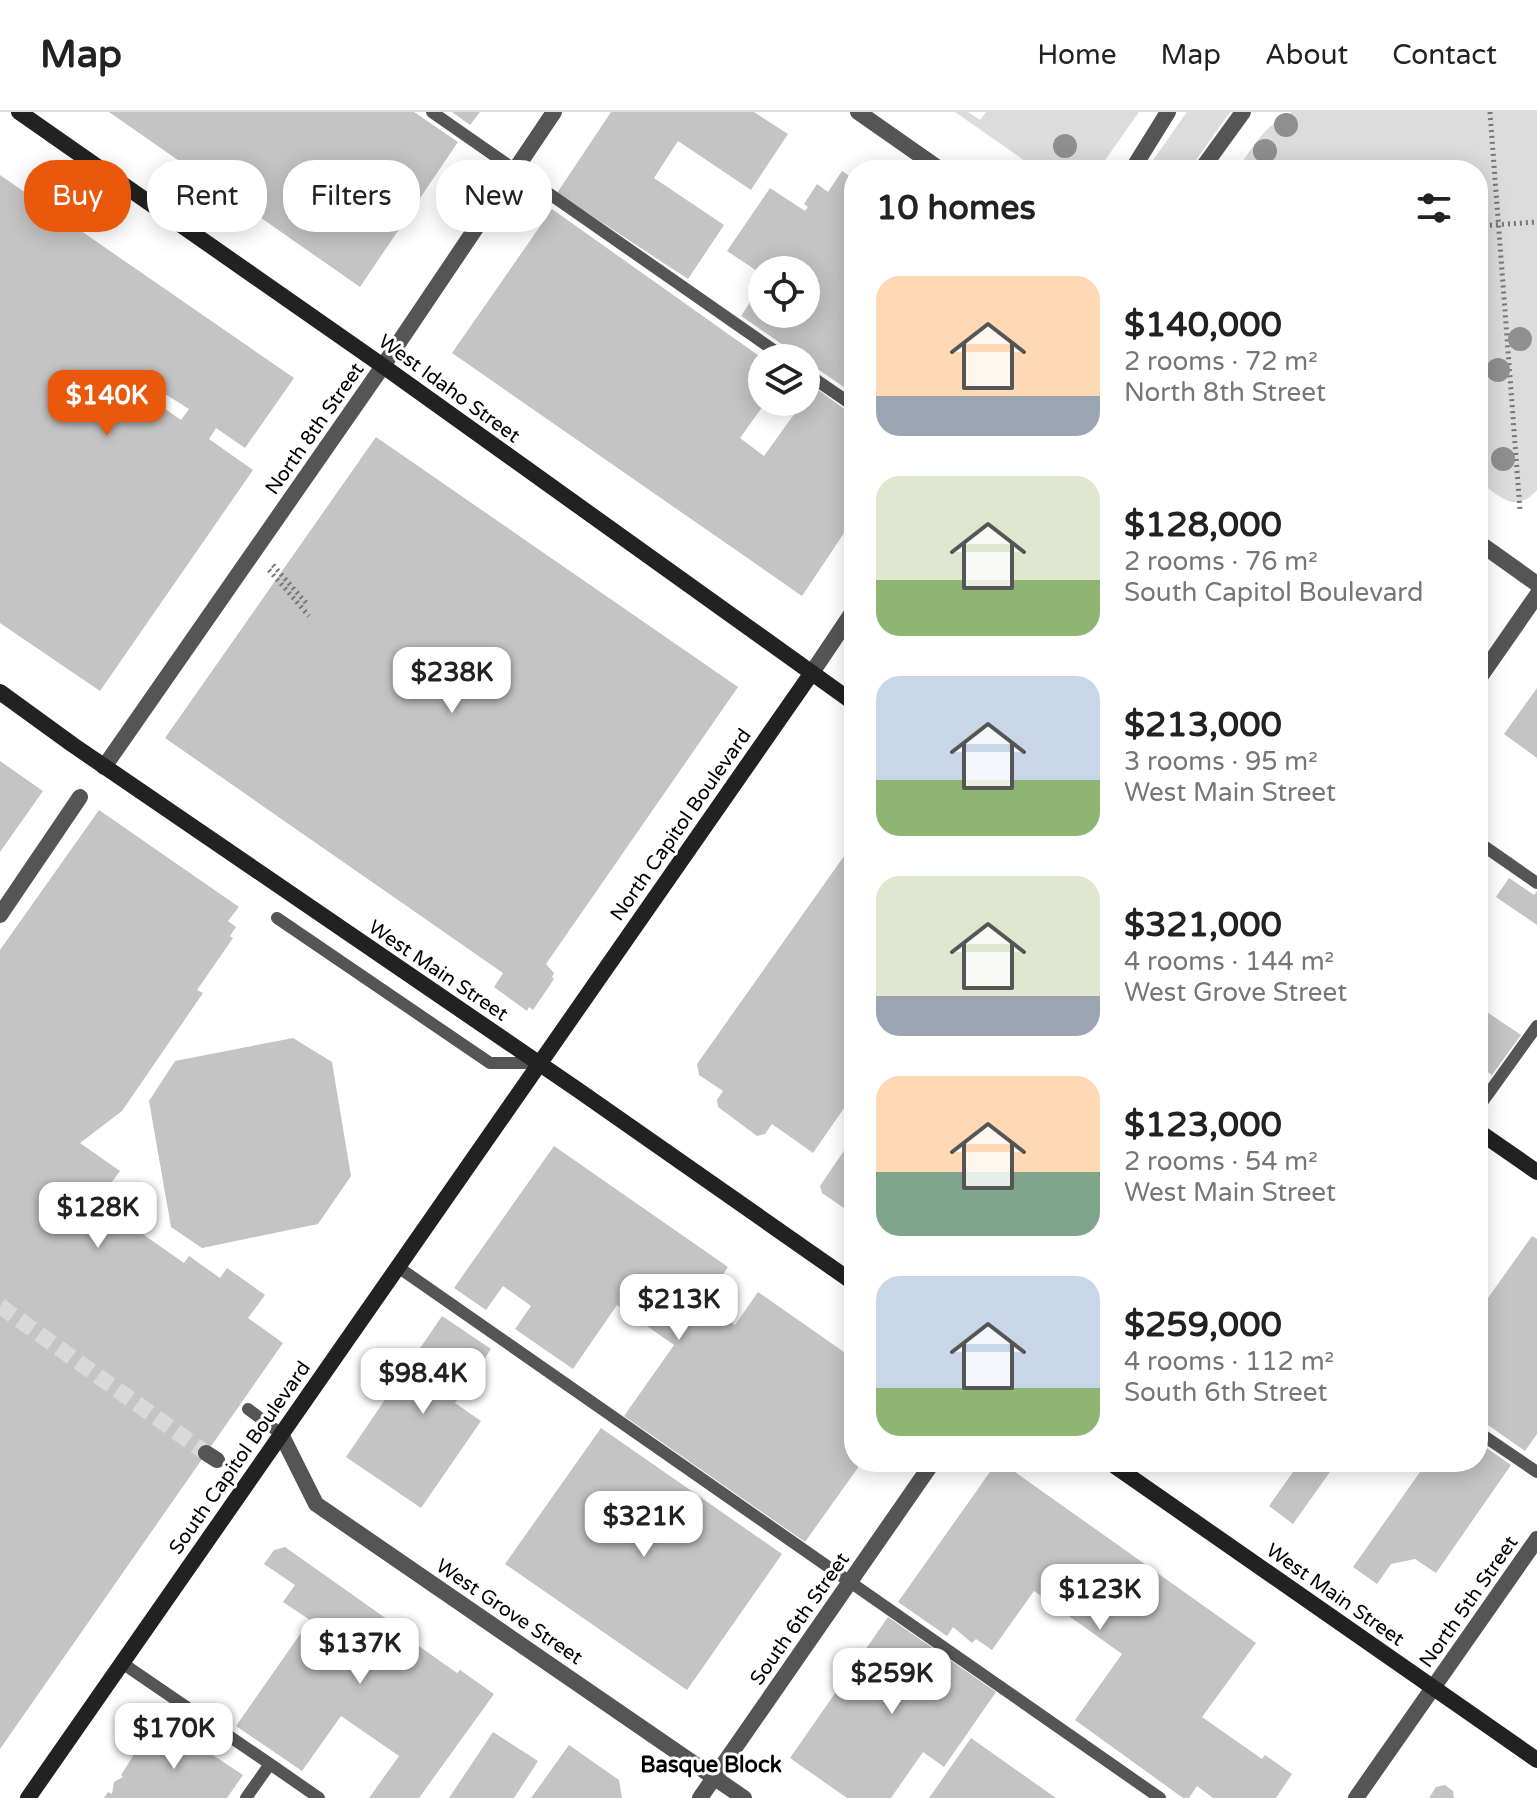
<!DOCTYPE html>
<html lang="en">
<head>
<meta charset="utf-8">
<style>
	:root { --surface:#fff; --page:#f2f2f2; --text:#222; --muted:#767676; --line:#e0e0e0; --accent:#ea580c }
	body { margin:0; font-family:"Varela Round",sans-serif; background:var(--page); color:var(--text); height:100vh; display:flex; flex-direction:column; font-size:30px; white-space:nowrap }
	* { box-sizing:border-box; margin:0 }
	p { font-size:26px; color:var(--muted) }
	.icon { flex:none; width:44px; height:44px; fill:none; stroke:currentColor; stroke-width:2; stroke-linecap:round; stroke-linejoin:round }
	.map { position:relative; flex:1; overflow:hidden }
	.side { position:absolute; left:844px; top:48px; width:644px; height:1312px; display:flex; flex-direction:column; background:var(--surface); border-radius:32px; box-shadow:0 4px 20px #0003 }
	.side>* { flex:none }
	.guide { position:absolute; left:24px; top:48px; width:700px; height:72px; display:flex; gap:16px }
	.buttons { position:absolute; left:748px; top:144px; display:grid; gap:16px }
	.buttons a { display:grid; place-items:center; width:72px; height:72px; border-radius:50%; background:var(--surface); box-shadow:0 4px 20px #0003; font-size:40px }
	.price { position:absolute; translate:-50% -68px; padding:0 18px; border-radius:16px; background:#fff; color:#222; font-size:26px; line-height:52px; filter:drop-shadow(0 2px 4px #0008) }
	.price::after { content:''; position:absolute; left:50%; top:48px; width:24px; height:18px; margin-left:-12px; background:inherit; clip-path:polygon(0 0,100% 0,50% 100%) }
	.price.active { background:var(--accent); color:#fff }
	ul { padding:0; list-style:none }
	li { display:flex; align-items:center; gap:24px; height:200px; padding:0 32px }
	li span { display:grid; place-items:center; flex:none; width:224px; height:160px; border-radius:24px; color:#555 }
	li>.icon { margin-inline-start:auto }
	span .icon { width:96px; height:96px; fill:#fffc; stroke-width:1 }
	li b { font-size:34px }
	h2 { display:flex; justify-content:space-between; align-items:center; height:96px; padding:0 32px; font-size:34px }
	.pill { padding:0 28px; border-radius:32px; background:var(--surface); box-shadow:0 4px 20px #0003; font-size:28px; line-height:72px }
	.pill.active { background:var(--accent); color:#fff }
	header { display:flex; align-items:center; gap:48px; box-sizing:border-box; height:112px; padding:0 40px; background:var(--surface); border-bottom:2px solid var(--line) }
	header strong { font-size:38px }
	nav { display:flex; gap:44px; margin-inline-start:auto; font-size:28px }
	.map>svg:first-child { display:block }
	.green { fill:#dcdcdc }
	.building { fill:#c4c4c4; fill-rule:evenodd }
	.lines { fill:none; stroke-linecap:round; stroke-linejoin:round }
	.pedestrian-tunnel { stroke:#d9d9d9; stroke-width:16; stroke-dasharray:16 8; stroke-linecap:butt }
	.path { stroke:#777; stroke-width:5; stroke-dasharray:2 4; stroke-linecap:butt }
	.service { stroke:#555; stroke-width:12 }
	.pedestrian { stroke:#555; stroke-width:16 }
	.minor { stroke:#555; stroke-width:16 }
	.tertiary { stroke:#555; stroke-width:16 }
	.secondary { stroke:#222; stroke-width:16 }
	.tree { fill:#8f8f8f }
	.labels { text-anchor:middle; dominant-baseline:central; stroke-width:6; stroke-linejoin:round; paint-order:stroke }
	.street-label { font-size:20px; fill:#000; stroke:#fff }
	.neighbourhood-label { font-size:22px; font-weight:bold; fill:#000; stroke:#fff }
</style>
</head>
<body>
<header>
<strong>Map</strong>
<nav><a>Home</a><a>Map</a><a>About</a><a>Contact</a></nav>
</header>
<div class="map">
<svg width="1537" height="1686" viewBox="0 0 1537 1686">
	<rect width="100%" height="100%" fill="#fff"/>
	<path class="green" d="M 955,0 L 968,0 L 980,8 L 986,0 L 1139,0 L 1098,58 L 1038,58 Z
		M 1187,0 L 1230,0 L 1189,58 L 1146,58 Z
		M 1292,0 L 1537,0 L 1537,378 C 1515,403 1500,384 1478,369 L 1478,58 L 1237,58 C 1253,34 1265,13 1292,0 Z"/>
	<path class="building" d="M 109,0 L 414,0 L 458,30 L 360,175 Z
		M 452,0 L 480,0 L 470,13 Z
		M 611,0 L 754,0 L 788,22 L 751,78 L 678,29 L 654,66 L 724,113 L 688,167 L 557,81 Z
		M 842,59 L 854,67 L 854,282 L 806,249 L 806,246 L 802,246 L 741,204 L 758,178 L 749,171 L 757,159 L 727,139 L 770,76 L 805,99 L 808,95 L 804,92 L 817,72 L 828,80 ZM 762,158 L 806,158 L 806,202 L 762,202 Z
		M 0,63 L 294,266 L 245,336 L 216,316 L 209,327 L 253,358 L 100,579 L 0,511 ZM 128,259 L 189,297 L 181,308 L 122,267 Z
		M 552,97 L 762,246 L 762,290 L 766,290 L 740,326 L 764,344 L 803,290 L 806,290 L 814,275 L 854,304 L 854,406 L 802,484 L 452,241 Z
		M 376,325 L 738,575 L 546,852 L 554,861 L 552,865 L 554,867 L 533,898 L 529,895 L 527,899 L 494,875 L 503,861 L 165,626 Z
		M 1537,576 L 1537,646 L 1504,622 Z
		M 0,649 L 43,679 L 0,740 Z
		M 99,698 L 239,795 L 228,809 L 236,815 L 230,824 L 233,826 L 197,878 L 203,881 L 122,999 L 80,1031 L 120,1059 L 97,1090 L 184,1151 L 189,1144 L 220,1166 L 227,1156 L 265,1183 L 248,1206 L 283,1231 L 0,1637 L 0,838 Z
		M 854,730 L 854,992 L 849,989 L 813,1041 L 772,1012 L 765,1022 L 757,1024 L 718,995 L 717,988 L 723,979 L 699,963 L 697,952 Z
		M 1509,766 L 1534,783 L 1537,779 L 1537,813 L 1496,785 Z
		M 1478,894 L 1521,923 L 1492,963 L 1478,953 Z
		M 293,926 L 332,950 L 351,1064 L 318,1112 L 202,1136 L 171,1115 L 149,989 L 175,949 Z
		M 854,1024 L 854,1103 L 822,1081 L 820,1074 Z
		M 554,1034 L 728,1155 L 704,1191 L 735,1213 L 758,1180 L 854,1247 L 854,1350 L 862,1350 L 805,1430 L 624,1304 L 674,1233 L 617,1193 L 573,1257 L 515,1217 L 531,1194 L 503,1174 L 486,1198 L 454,1176 Z
		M 1532,1124 L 1537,1127 L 1537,1322 L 1525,1339 L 1478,1306 L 1478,1179 L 1488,1186 Z
		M 442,1204 L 491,1237 L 455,1291 L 481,1309 L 421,1396 L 346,1345 Z
		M 601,1316 L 782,1442 L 687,1578 L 505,1452 Z
		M 1478,1330 L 1511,1353 L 1436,1461 L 1415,1447 L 1391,1452 L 1377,1472 L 1353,1455 L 1427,1350 L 1478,1350 Z
		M 997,1350 L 1001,1350 L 1256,1531 L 1202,1605 L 1262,1647 L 1265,1643 L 1292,1662 L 1276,1686 L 1213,1686 L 1197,1674 L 1189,1686 L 1183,1686 L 1075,1608 L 1122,1542 L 1034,1479 L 992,1538 L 976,1527 L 972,1531 L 953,1515 L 947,1524 L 898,1490 Z
		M 1300,1350 L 1337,1350 L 1293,1412 L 1269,1394 Z
		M 285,1435 L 401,1517 L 399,1520 L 457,1561 L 460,1558 L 494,1582 L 419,1686 L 369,1686 L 399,1644 L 341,1604 L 302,1659 L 236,1614 L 310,1508 L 283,1490 L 295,1473 L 264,1452 L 274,1438 Z
		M 888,1505 L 996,1580 L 944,1655 L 923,1640 L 891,1686 L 847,1686 L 790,1646 Z
		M 160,1617 L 174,1620 L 175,1618 L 243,1663 L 227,1686 L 104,1686 L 108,1680 L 112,1682 L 114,1670 L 123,1665 L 121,1663 L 147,1622 L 150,1624 Z
		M 493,1620 L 538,1649 L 514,1686 L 449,1686 Z
		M 971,1626 L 1056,1686 L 929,1686 Z
		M 569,1633 L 619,1668 L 622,1686 L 531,1686 Z
		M 1445,1673 L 1453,1679 L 1454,1686 L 1429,1686 L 1436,1675 Z"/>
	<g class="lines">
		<path class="pedestrian-tunnel" d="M 0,1194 L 206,1341"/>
		<path class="path" d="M 1490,0 L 1520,398
			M 1478,114 L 1537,110
			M 273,453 L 307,492
			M 269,458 L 309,504"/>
		<path class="service" d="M 432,0 L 785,246
			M 806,261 L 854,294
			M 1478,730 L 1537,771
			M 277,806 L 490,951 L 539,951
			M 1478,996 L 1537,914
			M 398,1155 L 1160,1686
			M 248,1297 L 281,1322
			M 1478,1320 L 1537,1360
			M 122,1551 L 270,1652 L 246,1686
			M 270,1652 L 319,1686"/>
		<path class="pedestrian" d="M 383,254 L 554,0
			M 0,803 L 80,685
			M 206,1341 L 217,1348"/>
		<path class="minor" d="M 104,655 L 383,254
			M 281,1322 L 316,1392 L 744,1686"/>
		<path class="tertiary" d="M 858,0 L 941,58
			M 1132,58 L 1168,0
			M 1201,58 L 1243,0
			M 1478,430 L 1537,472
			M 811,562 L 854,498
			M 1478,568 L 1537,483
			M 700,1686 L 933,1350
			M 1356,1686 L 1537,1427"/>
		<path class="secondary" d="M 19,0 L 383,254 L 854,591
			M 0,580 L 73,633 L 578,978 L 854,1171
			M 1478,1019 L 1537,1060
			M 1109,1350 L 1537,1648
			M 28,1686 L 811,562"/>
	</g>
	<g class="tree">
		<circle cx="1286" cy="13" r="12"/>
		<circle cx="1065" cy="34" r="12"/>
		<circle cx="1265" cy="39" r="12"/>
		<circle cx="1520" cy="227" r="12"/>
		<circle cx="1498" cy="258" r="12"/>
		<circle cx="1503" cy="347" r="12"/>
	</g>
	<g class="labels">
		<g class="street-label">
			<text transform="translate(449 277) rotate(36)">West Idaho Street</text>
			<text transform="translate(315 317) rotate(-55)">North 8th Street</text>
			<text transform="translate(681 713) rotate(-55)">North Capitol Boulevard</text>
			<text transform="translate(438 859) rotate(34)">West Main Street</text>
			<text transform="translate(240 1346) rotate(-55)">South Capitol Boulevard</text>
			<text transform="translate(1335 1483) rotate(35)">West Main Street</text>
			<text transform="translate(1469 1490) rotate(-55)">North 5th Street</text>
			<text transform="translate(509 1500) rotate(34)">West Grove Street</text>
			<text transform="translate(800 1507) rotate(-55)">South 6th Street</text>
		</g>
		<g class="neighbourhood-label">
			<text x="711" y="1653">Basque Block</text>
		</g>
	</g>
</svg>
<div class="buttons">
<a><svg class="icon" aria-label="locate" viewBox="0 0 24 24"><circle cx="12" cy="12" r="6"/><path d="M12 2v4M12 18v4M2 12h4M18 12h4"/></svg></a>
<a><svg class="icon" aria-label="layers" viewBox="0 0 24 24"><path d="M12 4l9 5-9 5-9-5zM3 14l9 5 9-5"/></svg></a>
</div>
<b class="price active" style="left:107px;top:326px">$140K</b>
<b class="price" style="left:452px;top:603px">$238K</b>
<b class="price" style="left:98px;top:1138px">$128K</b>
<b class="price" style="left:679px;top:1230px">$213K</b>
<b class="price" style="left:423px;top:1304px">$98.4K</b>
<b class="price" style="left:644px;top:1447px">$321K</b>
<b class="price" style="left:1100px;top:1520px">$123K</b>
<b class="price" style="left:360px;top:1574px">$137K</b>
<b class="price" style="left:892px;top:1604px">$259K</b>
<b class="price" style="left:174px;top:1659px">$170K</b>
<div class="guide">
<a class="pill active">Buy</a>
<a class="pill">Rent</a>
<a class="pill">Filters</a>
<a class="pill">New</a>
</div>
<section class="side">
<h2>10 homes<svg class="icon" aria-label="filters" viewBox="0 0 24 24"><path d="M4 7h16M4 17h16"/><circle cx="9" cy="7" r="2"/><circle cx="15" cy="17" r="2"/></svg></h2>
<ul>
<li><span style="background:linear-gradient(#ffd9b3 75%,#9aa5b1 0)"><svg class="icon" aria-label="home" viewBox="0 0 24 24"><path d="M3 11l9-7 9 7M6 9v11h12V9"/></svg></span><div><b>$140,000</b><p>2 rooms · 72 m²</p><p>North 8th Street</p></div></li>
<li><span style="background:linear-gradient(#dfe7d0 65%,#8fb573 0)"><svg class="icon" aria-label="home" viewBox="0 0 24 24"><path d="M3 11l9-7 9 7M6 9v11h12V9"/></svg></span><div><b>$128,000</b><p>2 rooms · 76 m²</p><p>South Capitol Boulevard</p></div></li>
<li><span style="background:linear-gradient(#c9d6e8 65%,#8fb573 0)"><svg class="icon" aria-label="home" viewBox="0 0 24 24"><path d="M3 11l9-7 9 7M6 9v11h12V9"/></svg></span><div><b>$213,000</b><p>3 rooms · 95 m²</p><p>West Main Street</p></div></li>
<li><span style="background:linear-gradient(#dfe7d0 75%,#9aa5b1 0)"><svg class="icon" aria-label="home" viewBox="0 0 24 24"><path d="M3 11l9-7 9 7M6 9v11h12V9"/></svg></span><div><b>$321,000</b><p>4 rooms · 144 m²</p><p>West Grove Street</p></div></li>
<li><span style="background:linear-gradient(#ffd9b3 60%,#7fa58c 0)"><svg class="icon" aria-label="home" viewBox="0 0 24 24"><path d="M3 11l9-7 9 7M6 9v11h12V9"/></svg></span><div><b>$123,000</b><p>2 rooms · 54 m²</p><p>West Main Street</p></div></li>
<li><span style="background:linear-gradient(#c9d6e8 70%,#8fb573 0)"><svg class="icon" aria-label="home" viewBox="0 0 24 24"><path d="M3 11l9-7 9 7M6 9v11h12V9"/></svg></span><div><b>$259,000</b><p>4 rooms · 112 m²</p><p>South 6th Street</p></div></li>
</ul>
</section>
</div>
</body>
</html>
